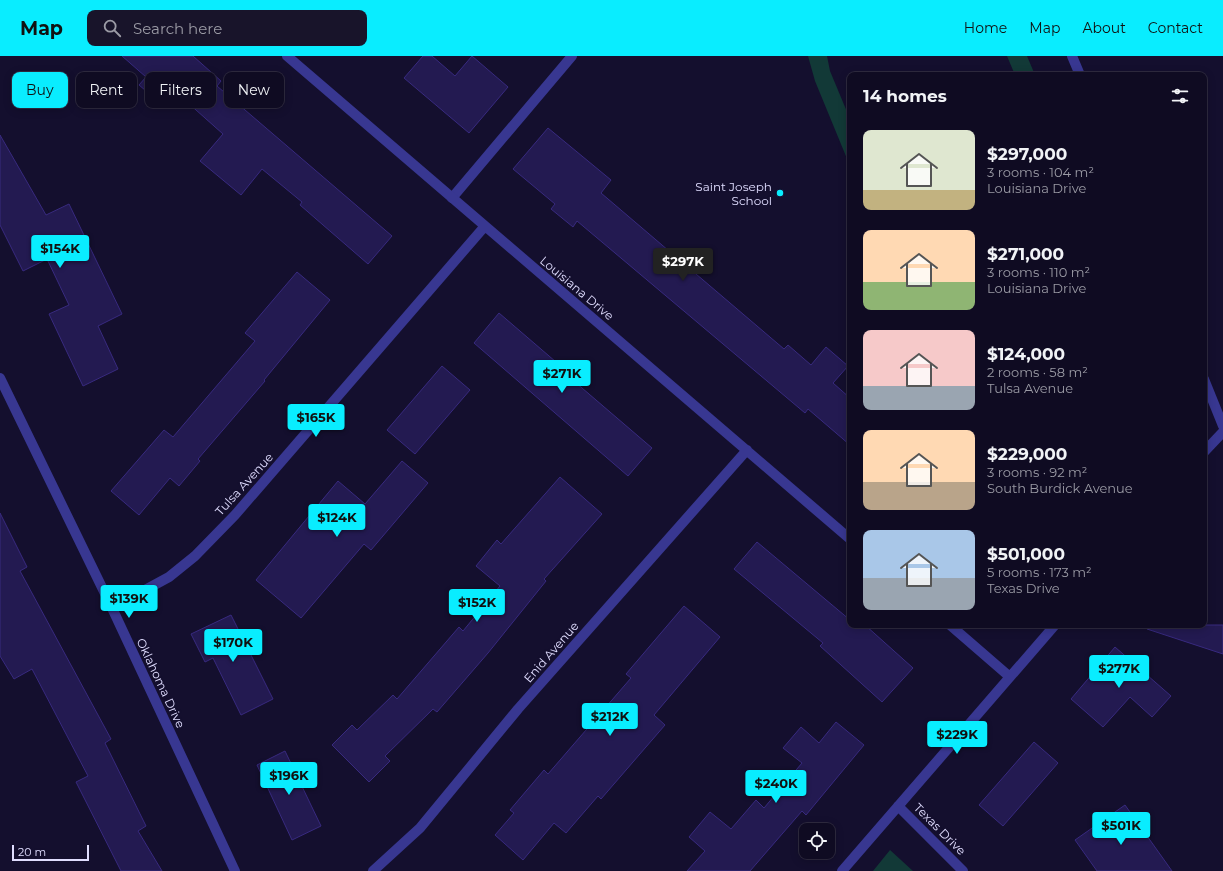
<!DOCTYPE html>
<html lang="en">
<head>
<meta charset="utf-8">
<style>
	:root { --surface:#0f0b22; --page:#18142a; --text:#f1f3f6; --muted:#9b9ba5; --line:#2f2b40; --accent:#09edff }
	body { margin:0; font-family:Montserrat,sans-serif; background:var(--page); color:var(--text); height:100vh; display:flex; flex-direction:column; font-size:15px; white-space:nowrap }
	* { box-sizing:border-box; margin:0 }
	p { font-size:13px; color:var(--muted) }
	.icon { flex:none; width:22px; height:22px; fill:none; stroke:currentColor; stroke-width:2; stroke-linecap:round; stroke-linejoin:round }
	.map { position:relative; flex:1; overflow:hidden }
	.sheet { position:absolute; left:847px; top:16px; width:360px; height:556px; display:flex; flex-direction:column; background:var(--surface); border-radius:8px; box-shadow:0 2px 10px #0003,0 0 0 1px var(--line) }
	.sheet>* { flex:none }
	.guide { position:absolute; left:12px; top:16px; width:380px; height:36px; display:flex; gap:8px }
	.controls { position:absolute; left:799px; top:767px; display:grid; gap:8px }
	.controls a { display:grid; place-items:center; width:36px; height:36px; border-radius:8px; background:var(--surface); box-shadow:0 2px 10px #0003,0 0 0 1px var(--line); font-size:20px }
	.scale { position:absolute; left:12px; bottom:10px; width:77px; box-sizing:border-box; padding-left:4px; border:2px solid #e0ddff; border-top:0; font-size:11px; line-height:14px; white-space:nowrap; color:#e0ddff; -webkit-text-stroke:3px #140f2e; paint-order:stroke }
	.price { position:absolute; translate:-50% -34px; padding:0 9px; border-radius:4px; background:var(--accent); color:#111; font-size:13px; line-height:26px; filter:drop-shadow(0 1px 2px #0008) }
	.price::after { content:''; position:absolute; left:50%; top:24px; width:12px; height:9px; margin-left:-6px; background:inherit; clip-path:polygon(0 0,100% 0,50% 100%) }
	.price.on { background:#222; color:#fff }
	ul { padding:0; list-style:none }
	li { display:flex; align-items:center; gap:12px; height:100px; padding:0 16px }
	li span { display:grid; place-items:center; flex:none; width:112px; height:80px; border-radius:8px; color:#555 }
	li>.icon { margin-inline-start:auto }
	span .icon { width:48px; height:48px; fill:#fffc; stroke-width:1 }
	li b { font-size:17px }
	h2 { display:flex; justify-content:space-between; align-items:center; height:48px; padding:0 16px; font-size:17px }
	.tag { padding:0 14px; border-radius:8px; background:var(--surface); box-shadow:0 2px 10px #0003,0 0 0 1px var(--line); font-size:14px; line-height:36px }
	.tag.on { background:var(--accent); color:#111 }
	header { display:flex; align-items:center; gap:24px; box-sizing:border-box; height:56px; padding:0 20px; background:var(--accent); color:#111 }
	header strong { font-size:19px }
	nav { display:flex; gap:22px; margin-inline-start:auto; font-size:14px }
	.search { width:280px; height:36px; background:var(--page); display:flex; align-items:center; gap:10px; box-sizing:border-box; padding:0 14px; border-radius:8px; color:var(--muted); font-size:15px }
	.map>svg:first-child { display:block }
	.green { fill:#123937 }
	.building { fill:#231a51; stroke:#382a7f }
	.lines { fill:none; stroke-linecap:round; stroke-linejoin:round }
	.lane { stroke:#383791; stroke-width:10 }
	.street { stroke:#383791; stroke-width:10 }
	.poi-dot { fill:#09edff; stroke:#140f2e; stroke-width:1.5 }
	.labels { text-anchor:middle; dominant-baseline:central; stroke-width:4; stroke-linejoin:round; paint-order:stroke }
	.poi-label { font-size:12px; fill:#e0ddff; stroke:#140f2e; text-anchor:end }
	.street-label { font-size:12px; fill:#e0ddff; stroke:#140f2e }
</style>
</head>
<body>
<header>
<strong>Map</strong>
<div class="search"><svg class="icon" aria-label="search" viewBox="0 0 24 24"><circle cx="10" cy="10" r="6"/><path d="M15 15l6 6"/></svg>Search here</div>
<nav><a>Home</a><a>Map</a><a>About</a><a>Contact</a></nav>
</header>
<div class="map">
<svg width="1223" height="815" viewBox="0 0 1223 815">
	<rect width="100%" height="100%" fill="#140f2e"/>
	<path class="green" d="M 808,0 L 827,0 L 830,15 L 850,63 L 850,110 L 815,25 Z
		M 1007,0 L 1027,0 L 1035,19 L 1015,19 Z
		M 890,794 L 913,815 L 873,815 Z"/>
	<path class="building" d="M 122,0 L 193,0 L 221,25 L 217,30 L 392,180 L 368,208 L 300,149 L 302,146 L 262,113 L 241,139 L 200,105 L 223,78 L 178,38 L 166,52 L 139,29 L 146,21 Z
		M 423,0 L 432,0 L 455,20 L 472,0 L 508,31 L 469,77 L 404,22 Z
		M 548,72 L 611,124 L 601,137 L 784,293 L 788,289 L 811,309 L 826,291 L 848,310 L 833,327 L 850,342 L 850,389 L 808,353 L 805,357 L 577,165 L 573,171 L 551,153 L 555,148 L 513,113 Z
		M 0,79 L 46,159 L 69,148 L 122,258 L 98,270 L 118,313 L 83,330 L 49,258 L 69,249 L 47,203 L 23,215 L 0,169 Z
		M 297,216 L 330,244 L 264,324 L 265,325 L 198,403 L 200,405 L 179,430 L 170,422 L 139,459 L 111,435 L 164,374 L 173,381 L 255,285 L 245,277 Z
		M 499,257 L 563,312 L 561,314 L 652,392 L 628,420 L 474,287 Z
		M 442,310 L 470,334 L 415,398 L 387,374 Z
		M 402,405 L 428,427 L 371,494 L 364,488 L 301,562 L 256,524 L 338,425 L 365,448 Z
		M 560,421 L 602,458 L 544,523 L 546,525 L 488,597 L 437,656 L 433,653 L 385,700 L 390,705 L 369,726 L 332,689 L 352,669 L 357,674 L 393,639 L 397,643 L 459,571 L 463,575 L 500,530 L 476,510 L 497,484 L 501,488 Z
		M 0,457 L 27,511 L 20,515 L 111,683 L 105,687 L 146,770 L 138,775 L 162,815 L 121,815 L 76,726 L 88,720 L 32,613 L 14,623 L 0,600 Z
		M 757,486 L 850,564 L 850,569 L 865,569 L 913,612 L 882,646 L 820,590 L 823,587 L 734,513 Z
		M 684,550 L 720,581 L 654,659 L 665,669 L 601,743 L 598,740 L 566,777 L 554,767 L 523,804 L 495,779 L 514,757 L 510,754 L 544,714 L 548,718 L 631,622 L 626,618 Z
		M 231,559 L 273,643 L 241,659 L 213,602 L 205,606 L 191,578 Z
		M 1148,569 L 1223,569 L 1223,598 L 1147,573 Z
		M 1115,591 L 1171,640 L 1152,661 L 1130,641 L 1103,671 L 1071,643 Z
		M 836,666 L 864,689 L 806,759 L 802,755 L 750,815 L 687,815 L 705,795 L 689,781 L 710,756 L 731,773 L 756,744 L 764,752 L 802,707 L 783,692 L 801,671 L 819,687 Z
		M 1034,686 L 1058,707 L 1003,770 L 979,749 Z
		M 285,695 L 321,770 L 292,784 L 257,709 Z
		M 1125,749 L 1172,815 L 1097,815 L 1075,784 Z"/>
	<g class="lines">
		<path class="lane" d="M 452,142 L 572,0"/>
		<path class="street" d="M 287,0 L 850,483
			M 1072,0 L 1080,19
			M 0,322 L 112,552 L 235,815
			M 1204,323 L 1223,370
			M 1204,396 L 1223,376
			M 112,552 L 169,521 L 195,500 L 235,459 L 485,170
			M 950,569 L 1010,621
			M 898,750 L 963,815
			M 373,815 L 420,772 L 518,653 L 747,394
			M 842,815 L 1055,569"/>
	</g>
	<circle class="poi-dot" cx="780" cy="137" r="4"/>
	<g class="labels">
		<g class="poi-label">
			<text x="772" y="130">Saint Joseph<tspan x="772" dy="14">School</tspan></text>
		</g>
		<g class="street-label">
			<text transform="translate(577 232) rotate(40)">Louisiana Drive</text>
			<text transform="translate(244 428) rotate(-48)">Tulsa Avenue</text>
			<text transform="translate(551 596) rotate(-49)">Enid Avenue</text>
			<text transform="translate(161 627) rotate(65)">Oklahoma Drive</text>
			<text transform="translate(940 773) rotate(45)">Texas Drive</text>
		</g>
	</g>
</svg>
<div class="controls">
<a><svg class="icon" aria-label="locate" viewBox="0 0 24 24"><circle cx="12" cy="12" r="6"/><path d="M12 2v4M12 18v4M2 12h4M18 12h4"/></svg></a>
</div>
<div class="scale">20 m</div>
<b class="price" style="left:60px;top:213px">$154K</b>
<b class="price on" style="left:683px;top:226px">$297K</b>
<b class="price" style="left:562px;top:338px">$271K</b>
<b class="price" style="left:316px;top:382px">$165K</b>
<b class="price" style="left:337px;top:482px">$124K</b>
<b class="price" style="left:129px;top:563px">$139K</b>
<b class="price" style="left:477px;top:567px">$152K</b>
<b class="price" style="left:233px;top:607px">$170K</b>
<b class="price" style="left:1119px;top:633px">$277K</b>
<b class="price" style="left:610px;top:681px">$212K</b>
<b class="price" style="left:957px;top:699px">$229K</b>
<b class="price" style="left:289px;top:740px">$196K</b>
<b class="price" style="left:776px;top:748px">$240K</b>
<b class="price" style="left:1121px;top:790px">$501K</b>
<div class="guide">
<a class="tag on">Buy</a>
<a class="tag">Rent</a>
<a class="tag">Filters</a>
<a class="tag">New</a>
</div>
<section class="sheet">
<h2>14 homes<svg class="icon" aria-label="filters" viewBox="0 0 24 24"><path d="M4 7h16M4 17h16"/><circle cx="9" cy="7" r="2"/><circle cx="15" cy="17" r="2"/></svg></h2>
<ul>
<li><span style="background:linear-gradient(#dfe7d0 75%,#c2b280 0)"><svg class="icon" aria-label="home" viewBox="0 0 24 24"><path d="M3 11l9-7 9 7M6 9v11h12V9"/></svg></span><div><b>$297,000</b><p>3 rooms · 104 m²</p><p>Louisiana Drive</p></div></li>
<li><span style="background:linear-gradient(#ffd9b3 65%,#8fb573 0)"><svg class="icon" aria-label="home" viewBox="0 0 24 24"><path d="M3 11l9-7 9 7M6 9v11h12V9"/></svg></span><div><b>$271,000</b><p>3 rooms · 110 m²</p><p>Louisiana Drive</p></div></li>
<li><span style="background:linear-gradient(#f6c9c9 70%,#9aa5b1 0)"><svg class="icon" aria-label="home" viewBox="0 0 24 24"><path d="M3 11l9-7 9 7M6 9v11h12V9"/></svg></span><div><b>$124,000</b><p>2 rooms · 58 m²</p><p>Tulsa Avenue</p></div></li>
<li><span style="background:linear-gradient(#ffd9b3 65%,#b9a48a 0)"><svg class="icon" aria-label="home" viewBox="0 0 24 24"><path d="M3 11l9-7 9 7M6 9v11h12V9"/></svg></span><div><b>$229,000</b><p>3 rooms · 92 m²</p><p>South Burdick Avenue</p></div></li>
<li><span style="background:linear-gradient(#a9c7e8 60%,#9aa5b1 0)"><svg class="icon" aria-label="home" viewBox="0 0 24 24"><path d="M3 11l9-7 9 7M6 9v11h12V9"/></svg></span><div><b>$501,000</b><p>5 rooms · 173 m²</p><p>Texas Drive</p></div></li>
</ul>
</section>
</div>
</body>
</html>
